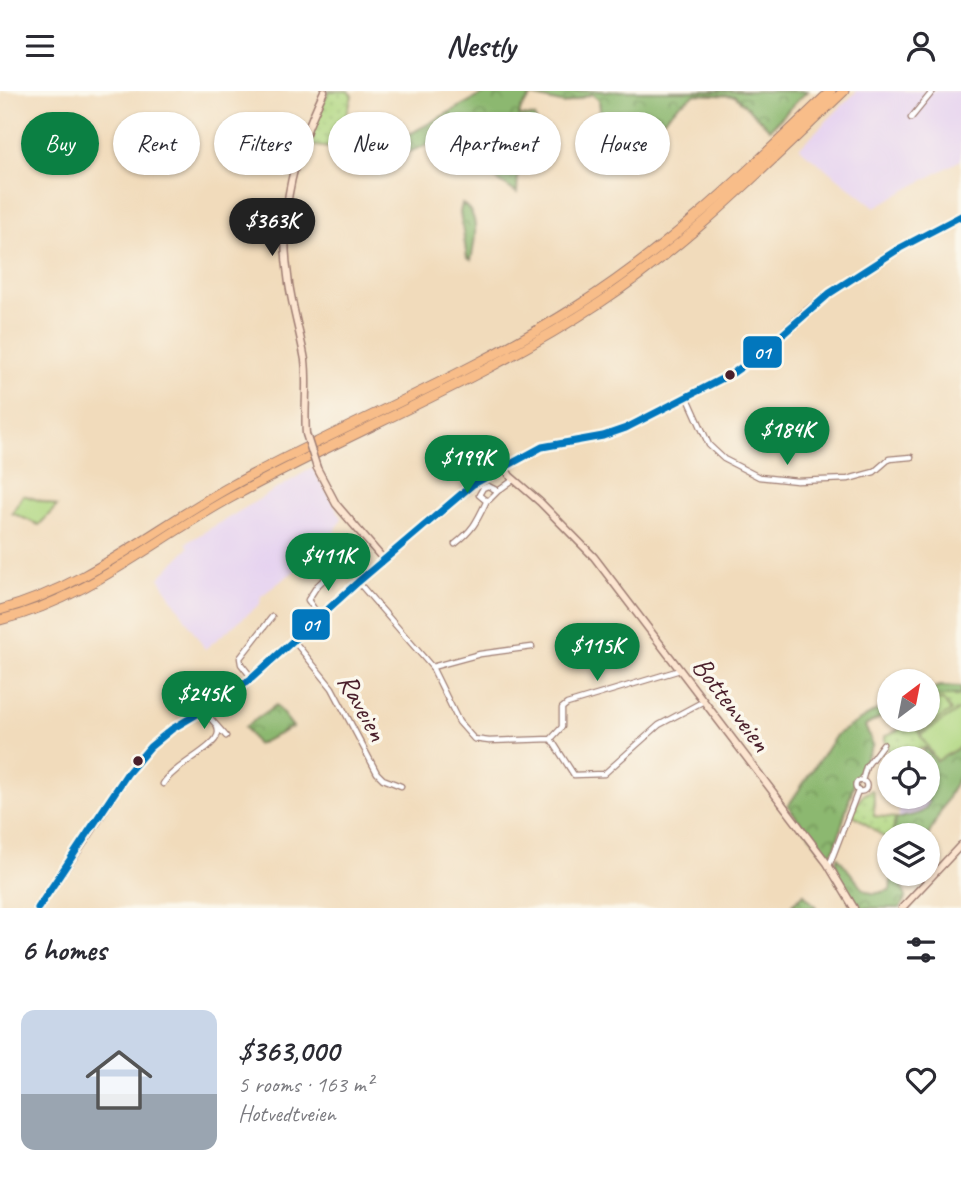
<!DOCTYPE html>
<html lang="en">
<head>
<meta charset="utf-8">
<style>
	:root { --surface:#fff; --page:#f2f2f3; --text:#2b2b33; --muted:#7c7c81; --line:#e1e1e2; --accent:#0b8043 }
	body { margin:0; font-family:Caveat,sans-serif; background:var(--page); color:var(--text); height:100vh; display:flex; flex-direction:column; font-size:26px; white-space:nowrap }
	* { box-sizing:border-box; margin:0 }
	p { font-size:23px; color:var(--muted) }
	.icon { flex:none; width:38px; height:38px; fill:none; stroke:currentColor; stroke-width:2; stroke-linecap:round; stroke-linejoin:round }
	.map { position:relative; height:817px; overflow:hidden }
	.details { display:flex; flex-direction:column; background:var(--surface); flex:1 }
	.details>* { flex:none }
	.guide { position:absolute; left:21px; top:21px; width:920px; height:63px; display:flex; gap:14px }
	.needle { width:46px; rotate:32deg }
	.tools { position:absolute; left:877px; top:578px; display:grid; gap:14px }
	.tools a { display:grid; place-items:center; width:63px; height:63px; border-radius:50%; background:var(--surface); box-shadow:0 2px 5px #0004; font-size:35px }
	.price { position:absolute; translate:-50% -60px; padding:0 16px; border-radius:24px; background:var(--accent); color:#fff; font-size:23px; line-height:46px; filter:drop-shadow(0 2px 4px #0008) }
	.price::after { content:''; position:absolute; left:50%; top:42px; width:21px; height:16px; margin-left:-10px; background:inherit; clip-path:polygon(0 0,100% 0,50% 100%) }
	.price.selected { background:#222; color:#fff }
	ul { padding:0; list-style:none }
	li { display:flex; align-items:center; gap:21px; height:175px; padding:0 21px }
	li+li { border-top:2px solid var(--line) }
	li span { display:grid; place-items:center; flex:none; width:196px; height:140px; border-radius:14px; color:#555 }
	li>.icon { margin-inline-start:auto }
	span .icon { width:84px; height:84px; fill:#fffc; stroke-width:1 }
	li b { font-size:30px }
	h2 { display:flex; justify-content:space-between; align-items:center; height:84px; padding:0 21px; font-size:30px }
	.pill { padding:0 24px; border-radius:32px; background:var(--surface); box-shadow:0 2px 5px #0004; font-size:24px; line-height:63px }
	.pill.selected { background:var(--accent); color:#fff }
	header { display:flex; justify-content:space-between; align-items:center; height:91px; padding:0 21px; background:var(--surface); font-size:32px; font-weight:700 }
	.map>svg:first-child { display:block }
	.built { fill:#e6d3f0 }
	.grass { fill:url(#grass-dots); stroke:#7d7b56; stroke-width:2 }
	.forest { fill:url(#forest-crowns); stroke:#6b6c4d; stroke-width:2 }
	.garden { fill:#b0d781; stroke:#7d7b56; stroke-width:2 }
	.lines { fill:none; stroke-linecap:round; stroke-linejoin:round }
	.street-casing { stroke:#9e7d73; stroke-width:7 }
	.secondary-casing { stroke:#9e7d73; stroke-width:9 }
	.primary-casing { stroke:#9e7d73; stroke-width:10 }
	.highway-casing { stroke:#9e7d73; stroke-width:11 }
	.street { stroke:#fff; stroke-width:4.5 }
	.secondary { stroke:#fce5d0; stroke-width:6 }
	.primary { stroke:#f8bd89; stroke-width:7 }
	.highway { stroke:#f8bd89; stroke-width:9 }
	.secondary-bridge-casing { stroke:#9e7d73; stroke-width:9; stroke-linecap:butt }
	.secondary-bridge { stroke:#fce5d0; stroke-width:6 }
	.bus-1-casing { stroke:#fbf7ec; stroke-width:12 }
	.bus-1 { stroke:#0277bd; stroke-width:7 }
	.bus-dot { fill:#4a1f2b; stroke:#fbf7ec; stroke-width:2.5 }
	.labels { text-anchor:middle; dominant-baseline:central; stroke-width:7; stroke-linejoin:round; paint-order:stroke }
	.street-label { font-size:28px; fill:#4a1f2b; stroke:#fbf7ec }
	.line-badge { stroke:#fbf7ec; stroke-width:2.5 }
	.badge-label { font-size:19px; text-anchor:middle; font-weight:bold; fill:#fff }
</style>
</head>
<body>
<header><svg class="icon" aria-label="menu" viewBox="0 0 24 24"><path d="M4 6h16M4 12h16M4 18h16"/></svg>Nestly<svg class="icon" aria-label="person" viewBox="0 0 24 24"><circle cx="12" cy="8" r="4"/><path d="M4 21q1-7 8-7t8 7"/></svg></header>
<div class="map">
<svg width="961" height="817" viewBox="0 0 961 817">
	<defs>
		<pattern id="grass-dots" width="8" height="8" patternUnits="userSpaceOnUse" patternTransform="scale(1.75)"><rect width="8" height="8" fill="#b0d781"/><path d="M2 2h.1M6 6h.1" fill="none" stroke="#99b870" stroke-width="1.8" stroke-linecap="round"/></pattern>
		<pattern id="forest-crowns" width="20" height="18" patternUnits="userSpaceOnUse" patternTransform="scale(1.75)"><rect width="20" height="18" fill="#8cb86f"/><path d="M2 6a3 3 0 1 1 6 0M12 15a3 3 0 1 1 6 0" fill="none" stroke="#74955b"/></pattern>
	</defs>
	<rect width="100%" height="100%" fill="#fbf7ec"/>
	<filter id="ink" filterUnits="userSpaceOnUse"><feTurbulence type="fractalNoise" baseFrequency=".0143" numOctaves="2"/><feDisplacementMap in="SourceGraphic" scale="14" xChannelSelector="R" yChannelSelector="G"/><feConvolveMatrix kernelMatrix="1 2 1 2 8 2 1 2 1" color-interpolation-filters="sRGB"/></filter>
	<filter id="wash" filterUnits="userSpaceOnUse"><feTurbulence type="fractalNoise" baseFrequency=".00686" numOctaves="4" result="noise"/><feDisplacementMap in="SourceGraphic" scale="28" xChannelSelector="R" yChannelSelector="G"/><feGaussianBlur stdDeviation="1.57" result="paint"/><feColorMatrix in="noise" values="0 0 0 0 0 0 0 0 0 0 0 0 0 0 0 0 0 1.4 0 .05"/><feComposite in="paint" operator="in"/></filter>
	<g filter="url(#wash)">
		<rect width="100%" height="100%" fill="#f1dbbb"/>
		<path class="built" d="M 857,0 L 961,0 L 961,69 L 875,116 L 799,57 Z
			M 312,377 L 342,427 L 325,457 L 261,505 L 260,513 L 205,558 L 159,487 L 189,456 L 186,452 Z
			M 899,705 L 925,705 L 930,710 L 926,718 L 919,724 L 899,727 Z"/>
		<path class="grass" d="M 329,0 L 348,0 L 352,5 L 345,29 L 348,59 L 308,54 L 304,51 Z
			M 961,604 L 961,618 L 920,644 L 937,670 L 925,657 L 891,667 L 884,646 L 908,634 L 905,628 L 928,628 L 928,606 Z
			M 872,699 L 874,703 L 874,725 L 899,727 L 895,729 L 893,744 L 889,744 L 889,750 L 851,722 L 863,704 Z"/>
		<path class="forest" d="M 488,0 L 807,0 L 770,38 L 735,5 L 696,3 L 680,13 L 654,37 L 637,44 L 601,29 L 599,9 L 592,3 L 564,13 L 532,5 L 521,17 L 519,25 L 535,26 L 538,42 L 520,42 L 517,102 L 438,50 L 401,64 L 384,57 Z
			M 462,113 C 481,123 475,150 471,169 L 467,167 L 460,121 Z
			M 939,595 L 961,596 L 961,604 L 928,606 L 928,600 Z
			M 276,614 L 293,636 L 257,654 L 245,636 Z
			M 889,615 L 889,622 L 865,635 L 873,654 L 855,689 L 835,757 L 829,763 L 823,762 L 788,715 L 837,643 L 877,619 Z
			M 961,655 L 961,681 L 928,745 L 893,744 L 895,729 C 909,722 923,727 929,711 L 925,705 L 928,705 L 928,667 L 921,667 L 925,657 L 937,670 Z
			M 838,766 L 864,799 L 874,803 L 890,799 L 892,782 L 904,782 L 902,796 L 906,806 L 900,817 L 853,817 L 839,790 L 836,770 Z
			M 804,803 L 816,816 L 816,817 L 796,817 L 792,813 Z"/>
		<path class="garden" d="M 23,404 L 57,415 L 39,434 L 12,422 Z
			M 943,609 L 951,620 L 919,641 L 910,628 L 928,628 L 928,610 Z
			M 961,618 L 961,655 L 937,670 L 920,644 Z"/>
	</g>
	<g filter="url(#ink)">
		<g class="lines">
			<g class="street-casing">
				<path id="street" d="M 911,27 L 933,0
					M 687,305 L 709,354 L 724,368 L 759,386 L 797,390 L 848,388 L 874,381 L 889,368 L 911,366
					M 498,400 L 489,409 L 485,409 L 479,404 L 483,397 L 488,395 L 498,400 L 513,389
					M 455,453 C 474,438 477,430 487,409
					M 358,491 L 432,576 L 459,631 L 474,648 L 489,650 L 551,648 L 574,684 L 604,683 L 659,634 L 704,610
					M 319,525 L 308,509 L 317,495 L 334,479
					M 294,550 L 332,597 L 377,682 L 383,688 L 401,695
					M 432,576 L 480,563 L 532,556
					M 252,587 L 241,573 L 240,567 L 272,526
					M 204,620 L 226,645
					M 551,648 L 562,636 L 562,617 L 567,613 L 680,579
					M855.5 695a5.5 5.5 0 1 1 11 0a5.5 5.5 0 1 1-11 0Z
					M 862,690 L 866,676 L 883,653
					M 163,693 C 173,676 210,659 216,647 C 219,642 218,640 217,635
					M 829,775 L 858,700"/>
			</g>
			<g class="secondary-casing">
				<path id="secondary" d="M 306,343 C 304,318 308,294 305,269 C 300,241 291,213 288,185 C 278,116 295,62 324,0
					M 504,375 L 510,385 L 540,411 L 594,466 L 827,772 L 854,817
					M 317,377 L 336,413 L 384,469
					M 902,817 L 961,754"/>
			</g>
			<g class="primary-casing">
				<path id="primary" d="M 38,817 L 87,746 L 127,683 L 150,656 L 172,638 L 224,607 L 252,587 L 358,491 L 472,394 L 542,356 L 603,345 L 626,337 L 733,282 L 760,263 L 805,222 L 830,202 L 900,157 L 961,125"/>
			</g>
			<g class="highway-casing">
				<path id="highway" d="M 0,519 C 89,495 153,438 233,394 C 346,333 467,285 576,216 C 671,156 751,77 831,0
					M 0,529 C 90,507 153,449 232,406 C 354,339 485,288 601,211 C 691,151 766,74 844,0"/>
			</g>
			<use href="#street" class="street"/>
			<use href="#secondary" class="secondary"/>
			<use href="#primary" class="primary"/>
			<use href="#highway" class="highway"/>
			<g class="secondary-bridge-casing">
				<path id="secondary-bridge" d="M 306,343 L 317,377"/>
			</g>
			<use href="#secondary-bridge" class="secondary-bridge"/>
			<g class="bus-1-casing">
				<path id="bus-1" d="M 38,817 L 127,683 L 150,656 L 172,638 L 224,607 L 252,587 L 358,491 L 472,394 L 542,356 L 603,345 L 626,337 L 733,282 L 760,263 L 830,202 L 900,157 L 961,125"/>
			</g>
			<use href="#bus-1" class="bus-1"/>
		</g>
	</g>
	<g class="bus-dot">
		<circle cx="730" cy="284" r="6"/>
		<circle cx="138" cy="670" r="6"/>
	</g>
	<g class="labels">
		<g class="street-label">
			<text transform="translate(732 613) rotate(53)">Bottenveien</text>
			<text transform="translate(363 616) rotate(61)">Raveien</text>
		</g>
	</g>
	<g class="line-badge">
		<rect x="742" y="244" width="41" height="34" rx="7" fill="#0277bd"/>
		<rect x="291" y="517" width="40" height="33" rx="7" fill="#0277bd"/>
	</g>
	<g class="badge-label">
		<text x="762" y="268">01</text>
		<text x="311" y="540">01</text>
	</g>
</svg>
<div class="tools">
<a><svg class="needle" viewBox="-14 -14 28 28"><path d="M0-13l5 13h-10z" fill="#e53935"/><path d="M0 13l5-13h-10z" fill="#7c7c81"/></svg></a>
<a><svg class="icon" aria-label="locate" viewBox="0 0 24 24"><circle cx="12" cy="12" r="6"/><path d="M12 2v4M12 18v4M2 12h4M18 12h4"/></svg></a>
<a><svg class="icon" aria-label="layers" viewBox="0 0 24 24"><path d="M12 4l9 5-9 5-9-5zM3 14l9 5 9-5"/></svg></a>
</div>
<b class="price selected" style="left:272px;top:167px">$363K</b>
<b class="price" style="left:787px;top:376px">$184K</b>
<b class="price" style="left:467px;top:404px">$199K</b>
<b class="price" style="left:328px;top:502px">$411K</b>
<b class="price" style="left:597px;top:592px">$115K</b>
<b class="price" style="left:204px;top:640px">$245K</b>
<div class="guide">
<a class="pill selected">Buy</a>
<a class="pill">Rent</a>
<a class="pill">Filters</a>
<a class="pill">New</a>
<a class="pill">Apartment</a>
<a class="pill">House</a>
</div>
</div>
<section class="details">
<h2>6 homes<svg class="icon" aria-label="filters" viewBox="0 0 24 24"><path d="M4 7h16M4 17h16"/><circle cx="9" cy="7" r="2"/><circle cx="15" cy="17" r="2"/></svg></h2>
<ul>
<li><span style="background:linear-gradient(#c9d6e8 60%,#9aa5b1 0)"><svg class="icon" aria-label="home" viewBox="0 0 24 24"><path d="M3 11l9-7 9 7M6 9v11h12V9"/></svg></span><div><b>$363,000</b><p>5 rooms · 163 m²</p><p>Hotvedtveien</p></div><svg class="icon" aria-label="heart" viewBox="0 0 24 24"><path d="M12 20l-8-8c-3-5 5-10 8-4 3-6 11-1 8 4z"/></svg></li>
</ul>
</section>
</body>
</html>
